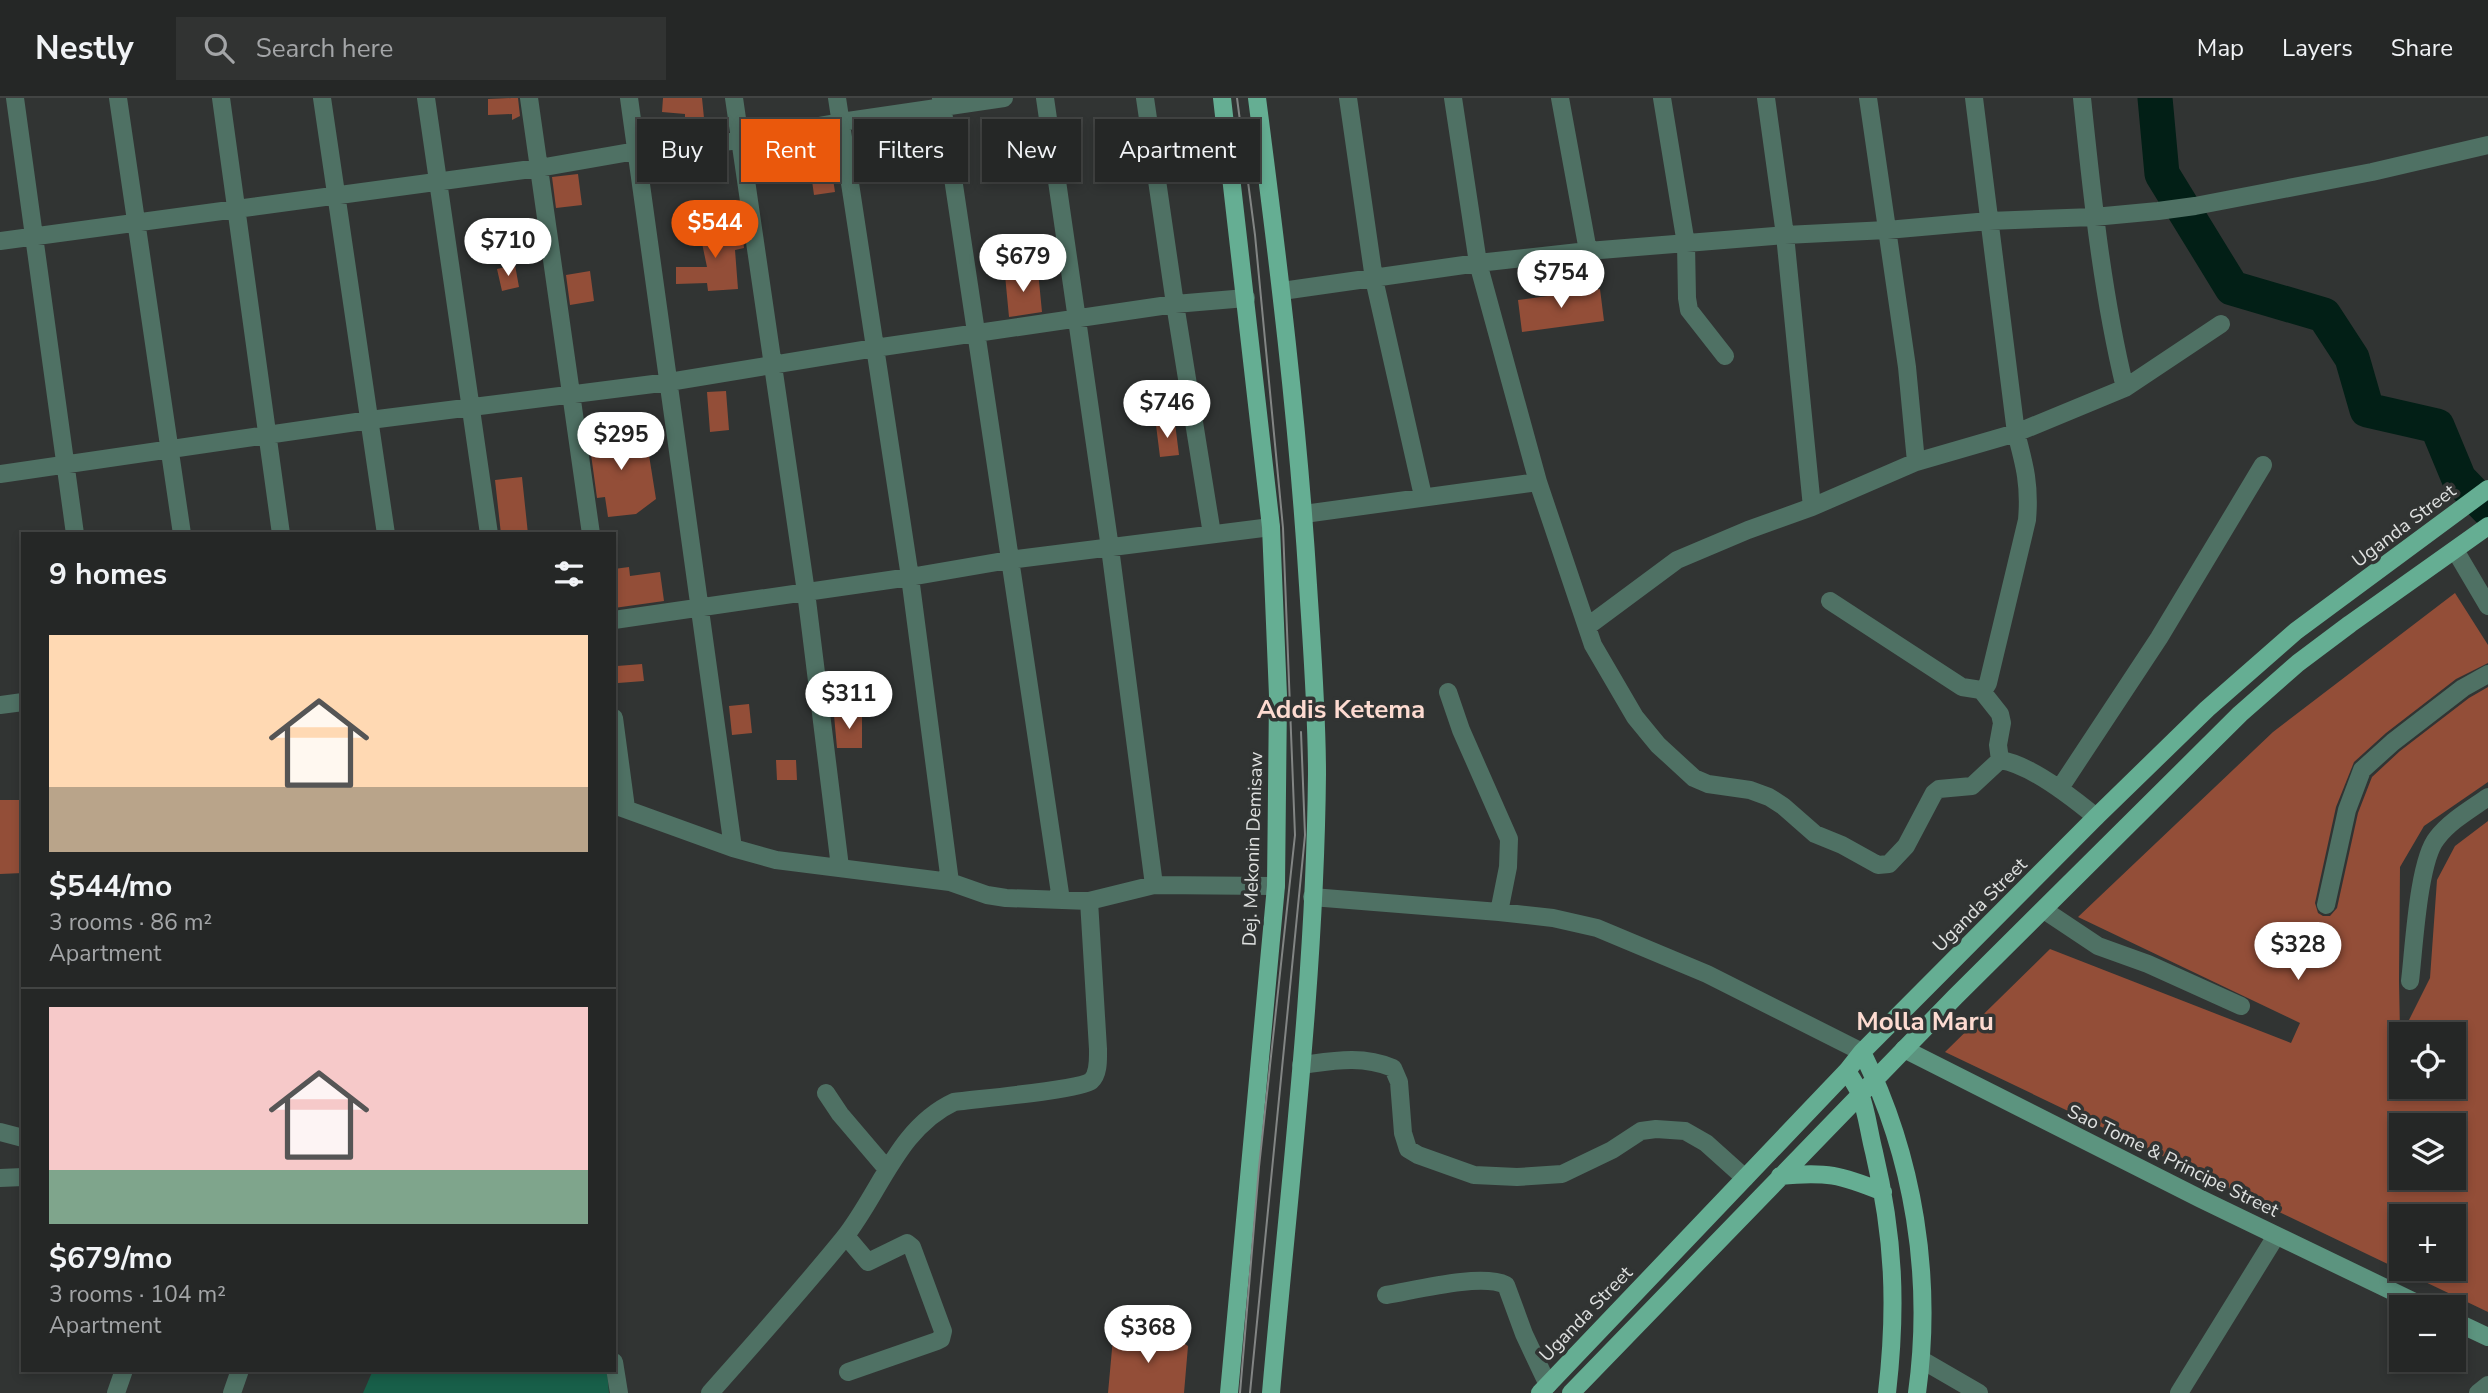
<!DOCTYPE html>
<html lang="en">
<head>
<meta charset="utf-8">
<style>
	:root { --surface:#252726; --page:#313332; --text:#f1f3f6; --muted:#a3a5a7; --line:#424443; --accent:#ea580c }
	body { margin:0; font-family:"Nunito Sans",sans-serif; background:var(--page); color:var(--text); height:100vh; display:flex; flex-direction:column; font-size:26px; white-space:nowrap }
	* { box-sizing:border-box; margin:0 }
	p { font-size:23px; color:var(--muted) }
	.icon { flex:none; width:38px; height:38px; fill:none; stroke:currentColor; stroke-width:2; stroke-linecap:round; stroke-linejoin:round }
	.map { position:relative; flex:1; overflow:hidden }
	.panel { position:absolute; left:21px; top:434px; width:595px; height:840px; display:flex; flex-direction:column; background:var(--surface); border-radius:0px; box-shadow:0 4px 10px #0003,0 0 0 2px var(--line) }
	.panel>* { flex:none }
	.top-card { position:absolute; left:637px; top:21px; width:665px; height:63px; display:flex; gap:14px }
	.buttons { position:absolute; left:2389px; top:924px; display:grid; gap:14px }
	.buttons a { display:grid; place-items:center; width:77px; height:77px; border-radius:0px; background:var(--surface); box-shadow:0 4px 10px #0003,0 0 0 2px var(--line); font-size:35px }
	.price { position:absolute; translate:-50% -60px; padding:0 16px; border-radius:24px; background:#fff; color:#222; font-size:23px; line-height:46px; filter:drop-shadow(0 2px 4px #0008) }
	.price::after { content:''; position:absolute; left:50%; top:42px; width:21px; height:16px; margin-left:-10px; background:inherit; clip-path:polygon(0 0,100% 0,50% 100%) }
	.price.on { background:var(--accent); color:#fff }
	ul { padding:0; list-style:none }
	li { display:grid; align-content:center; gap:14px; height:371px; padding:0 28px }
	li+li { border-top:2px solid var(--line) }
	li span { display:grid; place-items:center; height:217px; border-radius:0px; color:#555 }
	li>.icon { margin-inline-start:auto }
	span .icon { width:126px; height:126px; fill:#fffc; stroke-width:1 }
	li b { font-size:30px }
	h2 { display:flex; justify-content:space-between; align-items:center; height:84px; padding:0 28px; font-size:30px }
	.tag { padding:0 24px; border-radius:0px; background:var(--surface); box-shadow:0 4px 10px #0003,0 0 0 2px var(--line); font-size:24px; line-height:63px }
	.tag.on { background:var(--accent); color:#fff }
	header { display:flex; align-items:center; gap:42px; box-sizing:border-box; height:98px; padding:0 35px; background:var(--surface); border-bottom:2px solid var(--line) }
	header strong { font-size:33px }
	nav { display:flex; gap:38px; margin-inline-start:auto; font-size:24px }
	.search { width:490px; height:63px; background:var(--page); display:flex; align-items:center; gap:18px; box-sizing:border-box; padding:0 24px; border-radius:0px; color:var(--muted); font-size:26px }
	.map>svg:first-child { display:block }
	.green { fill:#185f49 }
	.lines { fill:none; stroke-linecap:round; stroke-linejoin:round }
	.river { stroke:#021f16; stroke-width:35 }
	.building { fill:#934e38; fill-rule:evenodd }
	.street { stroke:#4f7164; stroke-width:18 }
	.secondary { stroke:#5c947f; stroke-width:18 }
	.primary { stroke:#65ae93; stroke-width:18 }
	.tram { stroke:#828584; stroke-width:2 }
	.labels { text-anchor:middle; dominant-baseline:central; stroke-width:7; stroke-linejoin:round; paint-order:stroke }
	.street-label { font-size:19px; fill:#dfe1e0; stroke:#313433 }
	.district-label { font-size:26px; font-weight:bold; fill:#fddbd1; stroke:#313433 }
</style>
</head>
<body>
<header>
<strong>Nestly</strong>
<div class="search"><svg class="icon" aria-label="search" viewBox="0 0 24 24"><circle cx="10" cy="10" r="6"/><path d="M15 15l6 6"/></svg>Search here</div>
<nav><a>Map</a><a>Layers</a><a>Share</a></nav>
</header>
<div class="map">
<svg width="2488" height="1295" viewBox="0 0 2488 1295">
	<rect width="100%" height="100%" fill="#313433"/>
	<path class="green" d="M 373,1272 L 607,1272 L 609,1295 L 363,1295 Z"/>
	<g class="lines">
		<path class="river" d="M 2155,0 L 2162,76 L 2232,190 L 2324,217 L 2352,260 L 2367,312 L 2437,328 L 2459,381 L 2488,411"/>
	</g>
	<path class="building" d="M 512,0 L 518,0 L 520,18 L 512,22 L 512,16 L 488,17 L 488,1 Z
		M 663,0 L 702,0 L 704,20 L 685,21 L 685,16 L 662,14 Z
		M 832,40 L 836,66 L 831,67 L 835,94 L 814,97 L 809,61 L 768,64 L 767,49 Z
		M 712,60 L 715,83 L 697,85 L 695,62 Z
		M 578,76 L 582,107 L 556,110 L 552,79 Z
		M 719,122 L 722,137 L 742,133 L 744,150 L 735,152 L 738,191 L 708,193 L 707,185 L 676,186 L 676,169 L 707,169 L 698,126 Z
		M 515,167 L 519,189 L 502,193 L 497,171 Z
		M 590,173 L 594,203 L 570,207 L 566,177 Z
		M 1038,173 L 1042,214 L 1009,219 L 1005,177 Z
		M 1600,191 L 1604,223 L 1522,234 L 1518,202 Z
		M 726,293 L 729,332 L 710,334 L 707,294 Z
		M 609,324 L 613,356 L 645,332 L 656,401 L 636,416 L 608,419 L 605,399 L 597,400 L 587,327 Z
		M 1175,325 L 1179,357 L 1160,359 L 1156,327 Z
		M 522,379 L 528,436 L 501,436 L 495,382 Z
		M 629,469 L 630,478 L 660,474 L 664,503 L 614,510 L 614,471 Z
		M 2455,495 L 2488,547 L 2488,565 L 2456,581 L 2386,635 L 2354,664 L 2336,709 L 2315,805 L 2318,815 L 2323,818 L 2330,818 L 2337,810 L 2358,715 L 2372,679 L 2400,653 L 2469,600 L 2488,589 L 2488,684 L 2424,728 L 2400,769 L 2399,882 L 2401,989 L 2454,989 L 2454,936 L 2402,936 L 2430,880 L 2437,782 L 2455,748 L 2488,723 L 2488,1214 L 1945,954 L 2050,851 L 2291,945 L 2300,925 L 2078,819 L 2273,634 ZM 2401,1027 L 2454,1027 L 2454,1080 L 2401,1080 ZM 2401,1118 L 2454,1118 L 2454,1171 L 2401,1171 Z
		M 642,566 L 644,583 L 618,585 L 617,568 Z
		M 862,586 L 881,586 L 880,614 L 861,614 Z
		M 749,606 L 752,635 L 732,637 L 729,608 Z
		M 834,617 L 862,617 L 862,650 L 837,650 Z
		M 776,662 L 796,662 L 797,682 L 777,682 Z
		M 0,702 L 23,702 L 23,775 L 0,776 Z
		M 1166,1234 L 1188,1248 L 1184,1295 L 1108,1295 L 1113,1240 Z"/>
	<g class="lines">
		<path class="street" d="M 15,0 L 75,436
			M 118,0 L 182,436
			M 221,0 L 281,436
			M 322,0 L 386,436
			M 426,0 L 489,436
			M 529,0 L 591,436
			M 629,0 L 733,750
			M 734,0 L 806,494 L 840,769
			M 837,0 L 910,479 L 950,784
			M 941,0 L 1061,802
			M 1045,0 L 1110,450 L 1154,787
			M 1145,0 L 1175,206 L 1212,436
			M 1348,0 L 1374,181 L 1423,398
			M 1453,0 L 1478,165 L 1538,384 L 1593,547 L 1635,619 L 1658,647 L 1694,680 L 1708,686 L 1750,692 L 1769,699 L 1783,708 L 1815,736 L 1842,747 L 1878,767 L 1889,766 L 1906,748 L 1934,695 L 1939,691 L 1972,688 L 2000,662
			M 1560,0 L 1588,153
			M 1662,0 L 1686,146 L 1687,200 L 1689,212 L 1725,258
			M 1766,0 L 1785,137 L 1812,409
			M 1868,0 L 1907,269 L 1916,364
			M 1974,0 L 2016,335 C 2025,368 2030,388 2027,422 L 1988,585 L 1985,590 L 1981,592
			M 2082,0 C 2092,97 2102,195 2125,290
			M 0,143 L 539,70 L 636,53 L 741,42 L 841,24 L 1004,0
			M 1282,193 L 1478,165 L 1588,153 L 1785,137 L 1887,132 L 1989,123 L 2094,119 L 2158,113 L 2195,108 L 2372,74 L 2488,47
			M 0,376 L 370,322 L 669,284 L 875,250 L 1175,206 L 1246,200
			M 1304,416 L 1538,384
			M 2455,452 L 2488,508
			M 1830,503 L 1962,589 L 1981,592 L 2000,616 L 2002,625 L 1998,647 L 2000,662
			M 614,522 L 910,479 L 1009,462 L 1271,429
			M 1588,528 L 1677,462 L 1748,432 L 1812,409 L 1916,364 L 2016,335 L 2125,290 L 2221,226
			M 1448,594 L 1461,632 L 1509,741 L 1508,769 L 1499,814
			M 0,607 L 23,604
			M 614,620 L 626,710
			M 2000,662 C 2030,666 2073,700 2096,719
			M 2060,690 L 2159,540 L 2263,367
			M 614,707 L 733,750 L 776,762 L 950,784 L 987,797 L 1006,800 L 1089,803 L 1154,787 L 1276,788
			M 1312,799 L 1499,814 L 1553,820 L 1597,830 L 1707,876 L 1862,954
			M 2326,807 L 2347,712 L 2362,672 L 2393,644 L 2463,590 L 2488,576
			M 2044,812 L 2098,848 L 2148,866 L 2241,908
			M 2410,883 C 2414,851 2418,763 2437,740 C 2450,723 2471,711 2488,699
			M 1301,967 C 1333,963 1361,957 1393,970 L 1399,984 L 1403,1035 L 1408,1051 L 1418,1057 L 1474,1077 L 1517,1079 L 1562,1076 L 1612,1052 L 1641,1033 L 1656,1031 L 1685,1033 L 1706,1045 L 1745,1080
			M 826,995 L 840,1016 L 886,1070
			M 0,1034 L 23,1040
			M 0,1080 L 23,1079
			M 846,1138 L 868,1164 L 907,1145 L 912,1149 L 943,1233 L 941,1241 L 937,1243 L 848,1274
			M 1386,1197 C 1416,1192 1481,1175 1506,1187 L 1524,1236 L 1548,1287
			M 1922,1262 L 1979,1295
			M 614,1264 L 619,1295
			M 116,1295 L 124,1272
			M 232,1295 L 240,1272
			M 710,1295 C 755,1244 801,1193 844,1140 C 880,1095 898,1030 954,1004 C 975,1001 1080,992 1091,983 C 1099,976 1098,961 1098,951 L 1089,803
			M 2179,1295 L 2276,1138
			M 2478,1295 L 2488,1287"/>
		<path class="secondary" d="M 1904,951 L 2201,1101 L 2425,1209
			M 2454,1223 L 2488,1239"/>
		<path class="primary" d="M 1222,0 L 1271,429 L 1278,598 L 1276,788 L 1229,1295
			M 1257,0 C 1278,162 1298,324 1308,487 C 1312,550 1317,614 1317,676 C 1315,883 1289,1089 1271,1295
			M 1862,954 C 1914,1059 1933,1179 1917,1295
			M 1847,973 C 1851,980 1857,988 1860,996 C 1867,1014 1869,1035 1874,1054 C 1894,1139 1897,1208 1887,1295
			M 1780,1078 C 1826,1073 1841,1077 1883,1094
			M 1540,1295 L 1847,973 L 1862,954 L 2096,719 L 2207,611 L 2296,533 L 2488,391
			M 1571,1295 L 1955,899 L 2240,616 L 2298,565 L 2350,526 L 2488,428"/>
		<path class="tram" d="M 1237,0 L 1255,137 L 1283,430 L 1295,737 L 1259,1069 L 1240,1295
			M 1250,1295 L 1305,737 L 1301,634"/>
	</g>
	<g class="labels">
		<g class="street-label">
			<text transform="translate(2404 428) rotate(-37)">Uganda Street</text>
			<text transform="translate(1253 751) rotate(-88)">Dej. Mekonin Demisaw</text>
			<text transform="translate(1980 807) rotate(-45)">Uganda Street</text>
			<text transform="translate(2173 1063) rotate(26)">Sao Tome &amp; Principe Street</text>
			<text transform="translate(1586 1216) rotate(-46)">Uganda Street</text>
		</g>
		<g class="district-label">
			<text x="1341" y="611">Addis Ketema</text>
			<text x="1925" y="923">Molla Maru</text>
		</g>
	</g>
</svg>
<div class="buttons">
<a><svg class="icon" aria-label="locate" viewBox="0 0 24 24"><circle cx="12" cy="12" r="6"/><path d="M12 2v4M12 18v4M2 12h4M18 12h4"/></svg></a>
<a><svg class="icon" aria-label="layers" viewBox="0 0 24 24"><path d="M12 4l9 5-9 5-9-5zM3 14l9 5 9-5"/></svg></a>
<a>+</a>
<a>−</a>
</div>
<b class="price on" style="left:715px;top:162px">$544</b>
<b class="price" style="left:508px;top:180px">$710</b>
<b class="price" style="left:1023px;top:196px">$679</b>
<b class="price" style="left:1561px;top:212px">$754</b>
<b class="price" style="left:1167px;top:342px">$746</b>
<b class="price" style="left:621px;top:374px">$295</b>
<b class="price" style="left:849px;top:633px">$311</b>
<b class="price" style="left:2298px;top:884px">$328</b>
<b class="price" style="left:1148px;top:1267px">$368</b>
<div class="top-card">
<a class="tag">Buy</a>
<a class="tag on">Rent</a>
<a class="tag">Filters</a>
<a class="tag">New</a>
<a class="tag">Apartment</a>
</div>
<section class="panel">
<h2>9 homes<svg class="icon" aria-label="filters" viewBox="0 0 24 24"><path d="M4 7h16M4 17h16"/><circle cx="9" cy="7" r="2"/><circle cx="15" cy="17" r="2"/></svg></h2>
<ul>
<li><span style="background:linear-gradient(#ffd9b3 70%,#b9a48a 0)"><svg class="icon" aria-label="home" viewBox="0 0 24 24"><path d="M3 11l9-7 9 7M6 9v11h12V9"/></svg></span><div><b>$544/mo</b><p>3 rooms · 86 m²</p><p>Apartment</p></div></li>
<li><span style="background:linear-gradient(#f6c9c9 75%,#7fa58c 0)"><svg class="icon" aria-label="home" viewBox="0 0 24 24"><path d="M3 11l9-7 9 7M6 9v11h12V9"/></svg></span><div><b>$679/mo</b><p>3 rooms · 104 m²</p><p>Apartment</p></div></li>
</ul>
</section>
</div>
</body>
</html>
